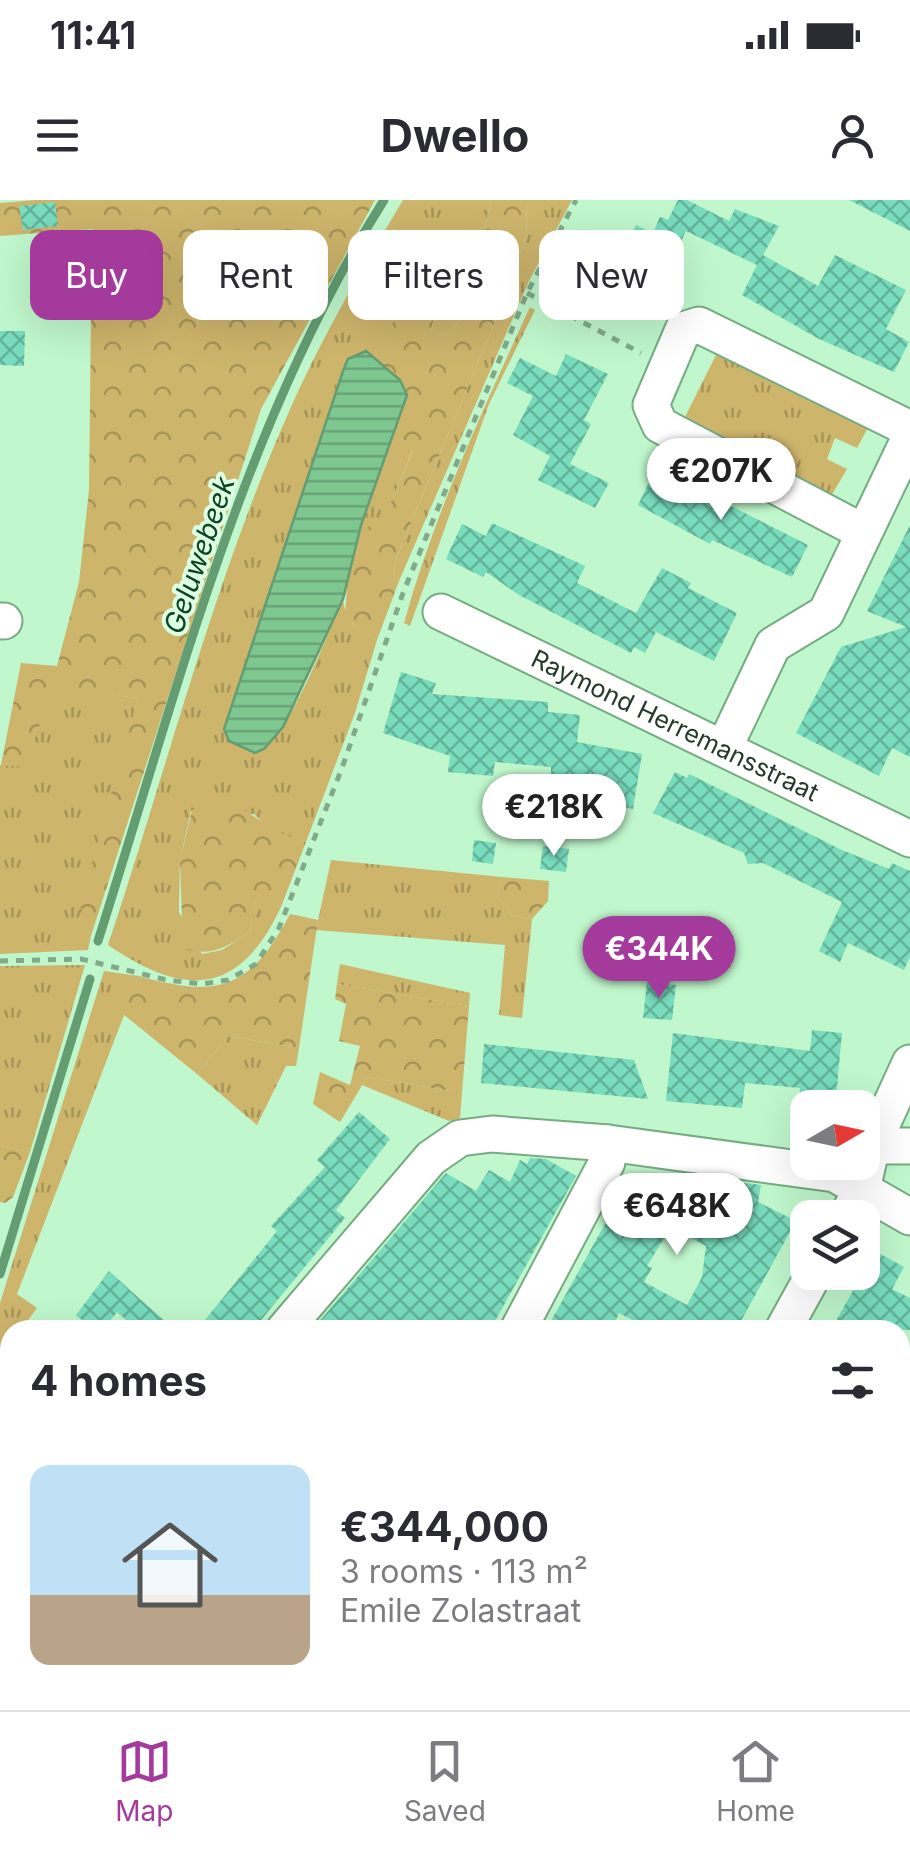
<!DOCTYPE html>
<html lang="en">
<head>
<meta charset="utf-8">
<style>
	:root { --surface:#fff; --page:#f7f7f7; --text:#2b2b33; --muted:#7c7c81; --line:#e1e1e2; --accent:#a43a9b }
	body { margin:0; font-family:Inter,sans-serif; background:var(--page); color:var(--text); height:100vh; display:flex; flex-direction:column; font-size:38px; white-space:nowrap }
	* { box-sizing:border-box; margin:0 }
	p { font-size:32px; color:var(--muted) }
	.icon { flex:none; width:55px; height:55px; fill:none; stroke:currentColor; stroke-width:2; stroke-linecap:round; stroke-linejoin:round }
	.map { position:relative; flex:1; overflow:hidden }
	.panel { position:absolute; left:0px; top:1120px; width:910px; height:390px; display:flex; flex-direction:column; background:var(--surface); border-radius:30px 30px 0 0; box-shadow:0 10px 40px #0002 }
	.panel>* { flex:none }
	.top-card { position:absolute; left:30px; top:30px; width:850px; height:90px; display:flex; gap:20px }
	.needle { width:65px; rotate:81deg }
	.fabs { position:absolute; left:790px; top:890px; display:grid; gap:20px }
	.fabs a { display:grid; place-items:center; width:90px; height:90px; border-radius:20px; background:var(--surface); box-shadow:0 10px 40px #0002; font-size:50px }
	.price { position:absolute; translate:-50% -85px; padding:0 22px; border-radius:35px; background:#fff; color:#222; font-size:32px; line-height:65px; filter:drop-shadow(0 2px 5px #0008) }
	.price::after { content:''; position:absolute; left:50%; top:60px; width:30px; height:22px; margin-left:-15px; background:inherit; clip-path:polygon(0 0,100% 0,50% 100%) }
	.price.on { background:var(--accent); color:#fff }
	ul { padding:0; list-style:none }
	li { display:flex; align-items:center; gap:30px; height:250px; padding:0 30px }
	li+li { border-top:2px solid var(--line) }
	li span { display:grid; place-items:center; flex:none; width:280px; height:200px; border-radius:20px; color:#555 }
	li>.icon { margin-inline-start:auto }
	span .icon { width:120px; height:120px; fill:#fffc; stroke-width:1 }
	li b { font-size:42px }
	h2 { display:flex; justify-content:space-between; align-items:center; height:120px; padding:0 30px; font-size:42px }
	.chip { padding:0 35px; border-radius:20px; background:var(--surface); box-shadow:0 10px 40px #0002; font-size:35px; line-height:90px }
	.chip.on { background:var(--accent); color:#fff }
	.status { display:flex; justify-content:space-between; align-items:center; height:70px; padding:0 50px; background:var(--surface); direction:ltr }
	.status svg { height:28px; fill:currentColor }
	header { display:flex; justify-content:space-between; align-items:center; height:130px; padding:0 30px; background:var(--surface); font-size:45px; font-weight:700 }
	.tabs { display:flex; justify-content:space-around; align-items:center; height:140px; border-top:2px solid var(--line); background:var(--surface); font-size:28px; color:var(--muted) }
	.tabs a { display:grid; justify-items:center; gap:5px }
	.tabs .on { color:var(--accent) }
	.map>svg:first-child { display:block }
	.grass { fill:url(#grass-tufts) }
	.forest { fill:url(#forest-crowns) }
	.water { fill:url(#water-rules); stroke:#649d72; stroke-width:2.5 }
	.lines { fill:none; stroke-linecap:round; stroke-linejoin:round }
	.stream { stroke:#649d72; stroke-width:9 }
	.building { fill:url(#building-cross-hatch); fill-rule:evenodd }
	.service-casing { stroke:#76ab83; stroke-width:21 }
	.minor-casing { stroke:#76ab83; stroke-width:39 }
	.path { stroke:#81aa8a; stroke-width:5; stroke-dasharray:8 8; stroke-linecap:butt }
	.service { stroke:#fff; stroke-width:18 }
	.minor { stroke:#fff; stroke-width:35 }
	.labels { text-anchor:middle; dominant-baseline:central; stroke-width:8; stroke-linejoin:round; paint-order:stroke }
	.street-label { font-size:25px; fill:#243a2a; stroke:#defee4 }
	.water-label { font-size:28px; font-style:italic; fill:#0c4321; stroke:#defee4 }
</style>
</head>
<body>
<div class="status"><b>11:41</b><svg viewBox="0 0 49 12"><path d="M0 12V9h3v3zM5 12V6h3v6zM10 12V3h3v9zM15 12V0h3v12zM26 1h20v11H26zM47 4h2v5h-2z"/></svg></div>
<header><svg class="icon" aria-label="menu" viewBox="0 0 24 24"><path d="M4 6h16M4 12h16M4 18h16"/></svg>Dwello<svg class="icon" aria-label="person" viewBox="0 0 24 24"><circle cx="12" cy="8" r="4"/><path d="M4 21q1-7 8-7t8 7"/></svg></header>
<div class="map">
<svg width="910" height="1510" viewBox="0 0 910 1510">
	<defs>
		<pattern id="grass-tufts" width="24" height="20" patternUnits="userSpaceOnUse" patternTransform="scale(2.5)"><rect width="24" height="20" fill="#ceb56c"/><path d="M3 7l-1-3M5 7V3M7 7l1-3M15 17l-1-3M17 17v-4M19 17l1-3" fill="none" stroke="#a79459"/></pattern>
		<pattern id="forest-crowns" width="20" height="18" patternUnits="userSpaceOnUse" patternTransform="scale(2.5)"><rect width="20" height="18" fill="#ceb56c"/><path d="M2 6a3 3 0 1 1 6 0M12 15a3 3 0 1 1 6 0" fill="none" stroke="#a79459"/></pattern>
		<pattern id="water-rules" width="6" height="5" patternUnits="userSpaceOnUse" patternTransform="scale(2.5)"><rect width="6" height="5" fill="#7fc791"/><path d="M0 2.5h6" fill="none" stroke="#68a377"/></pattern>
		<pattern id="building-cross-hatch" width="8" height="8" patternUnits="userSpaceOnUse" patternTransform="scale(2.5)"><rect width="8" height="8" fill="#78dcbd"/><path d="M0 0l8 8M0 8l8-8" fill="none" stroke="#62b39a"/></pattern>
	</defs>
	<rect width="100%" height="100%" fill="#c0f7cc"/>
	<path class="grass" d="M 403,0 L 491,0 L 464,116 L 446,136 L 431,131 L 438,101 L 432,92 C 400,105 387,128 375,159 L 366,151 L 348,159 L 224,528 L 229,541 L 255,553 C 291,537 325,437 343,399 C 345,419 358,434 377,440 L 355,513 L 306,642 L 275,634 L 254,614 L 191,611 L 180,661 L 179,712 L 202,754 L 222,750 L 250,732 L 256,700 L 281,707 C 239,796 186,798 108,745 C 168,565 214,380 291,207 C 323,135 363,67 403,0 Z
		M 527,0 L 572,0 L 529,81 L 399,381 L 394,374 L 395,361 L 507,93 L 526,37 Z
		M 530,107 L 535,110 L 489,204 L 410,426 L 404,423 C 434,315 483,209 530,107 Z
		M 721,145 L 871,222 L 857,248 L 835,238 L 827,259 L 847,269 L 830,298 L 683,221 Z
		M 389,242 L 413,250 L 379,330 L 361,325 Z
		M 53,486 L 138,498 L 80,719 L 91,736 L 88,750 L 0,754 L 0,565 L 25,566 Z
		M 331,660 L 502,677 L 497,696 L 512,716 L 532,719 L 522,818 L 499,815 L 505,745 L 316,730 Z
		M 340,764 L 470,793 L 469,806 L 337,784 Z
		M 85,765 L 30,952 L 0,946 L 0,766 Z
		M 104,771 L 139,776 L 17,1094 L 37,1108 L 21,1130 L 10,1130 L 10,1185 L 0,1186 L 0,1103 Z
		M 228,836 L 299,848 L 296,866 L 286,866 L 257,925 L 197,874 Z
		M 367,877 L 462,893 L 460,918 L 449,921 L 362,885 Z"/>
	<path class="forest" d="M 35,0 L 375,0 L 261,209 L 91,736 L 79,719 L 82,699 L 138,498 L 53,487 L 25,567 L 1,565 L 21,463 L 57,466 L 79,382 L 89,290 L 92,29 L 0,36 L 0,3 Z
		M 491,0 L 527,0 L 526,37 L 507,93 L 395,361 L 394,374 L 399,381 L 377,440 L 365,437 L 345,415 L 348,370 L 361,325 L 379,329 L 413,251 L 389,242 L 398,220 L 399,180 L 375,159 C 387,127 400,105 433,91 L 438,101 L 431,131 L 446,136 L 464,116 Z
		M 227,600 C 258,616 271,633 306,642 L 281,707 L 256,701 L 250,732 C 226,747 211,758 183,748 L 180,661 L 192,610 Z
		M 502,677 L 549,681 L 548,701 L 532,719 L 512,716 L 497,696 Z
		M 290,714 L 318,720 L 299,848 L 228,836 L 197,874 L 123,814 L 139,776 C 220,799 250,789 290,714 Z
		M 337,784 L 469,806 L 462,893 L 367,877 L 340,922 L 313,904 L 320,872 L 350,885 L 360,846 L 339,841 L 346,804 L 335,799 Z
		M 0,946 L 30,952 L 13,997 L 5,1003 L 0,1002 Z
		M 10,1185 L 10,1364 L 0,1367 L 0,1186 Z"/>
	<path class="water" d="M 366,151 L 400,180 L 407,195 L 361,325 L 343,399 L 283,527 L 264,549 L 255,553 L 229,541 L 224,529 L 343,171 L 348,159 Z"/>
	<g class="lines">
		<path class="stream" d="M 98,741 C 178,490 242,225 384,0
			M 0,1074 L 90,779"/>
	</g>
	<path class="building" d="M 678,0 L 687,0 L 729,21 L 735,9 L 779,26 L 763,55 L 818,86 L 835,55 L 906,90 L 886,129 L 909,142 L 894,172 L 817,138 L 742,95 L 757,65 L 686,31 L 666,71 L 660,68 L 637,115 L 561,77 L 575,47 L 610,64 L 612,60 L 618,63 L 636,25 L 653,33 L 660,17 L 668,20 Z
		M 849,0 L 910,0 L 910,31 Z
		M 55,2 L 58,26 L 23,30 L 19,6 Z
		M 0,131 L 25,131 L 24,166 L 0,165 Z
		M 566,154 L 608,174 L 584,220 L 591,224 L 570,264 L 609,283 L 595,308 L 538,280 L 550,256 L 513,235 L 533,196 L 507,183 L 520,158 L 556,176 Z
		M 656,268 L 808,345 L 792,377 L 712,340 L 710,344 L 638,305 Z
		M 492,323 L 585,366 L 577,383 L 636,413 L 662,368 L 691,383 L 688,388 L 737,413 L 714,461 L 656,432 L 645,453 L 634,447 L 631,453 L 519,395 L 486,372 L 483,377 L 446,359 L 462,324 L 486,336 Z
		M 910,325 L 910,557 L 892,548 L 879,576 L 796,533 L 841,447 L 906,427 L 867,411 Z
		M 401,472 L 436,483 L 432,494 L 548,502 L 548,512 L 580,515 L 577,542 L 642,554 L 633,609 L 599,601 L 602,582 L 551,578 L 551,567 L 495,562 L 493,576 L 448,572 L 450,556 L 383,533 Z
		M 675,572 L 687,578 L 689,574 L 842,650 L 889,669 L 892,663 L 910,671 L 910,757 L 904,770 L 848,743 L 840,762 L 819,751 L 842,702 L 763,663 L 748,664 L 744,653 L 653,613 Z
		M 474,640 L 496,643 L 493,664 L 472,661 Z
		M 543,646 L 569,649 L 566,672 L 540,669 Z
		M 647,782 L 676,785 L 672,820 L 643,818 Z
		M 812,830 L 842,833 L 835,908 L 799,908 L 800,888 L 745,883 L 742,908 L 666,901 L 673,833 L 810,851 Z
		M 484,844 L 634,860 L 648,899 L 481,883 Z
		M 359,912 L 390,939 L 336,1010 L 345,1018 L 253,1130 L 197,1130 L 277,1031 L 271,1026 L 325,967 L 317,960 Z
		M 530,958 L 546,959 L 576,976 L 490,1130 L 416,1130 L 398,1122 L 392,1130 L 312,1130 L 446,973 L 476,991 L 489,970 L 510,982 L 520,960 L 527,964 Z
		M 668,973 L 761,985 L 758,1002 L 796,1021 L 736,1130 L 651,1130 L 619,1113 L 611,1130 L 546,1130 L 631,977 L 676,1002 ZM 671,1027 L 706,1046 L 702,1077 L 687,1105 L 644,1082 L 652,1068 L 647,1066 Z
		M 875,1051 L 904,1067 L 892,1089 L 910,1098 L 910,1130 L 831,1130 Z
		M 109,1071 L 141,1100 L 175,1130 L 137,1130 L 117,1112 L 103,1130 L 94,1130 L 76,1115 Z"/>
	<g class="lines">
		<g class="service-casing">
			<path id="service" d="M 900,1489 L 910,1471
				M 889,1510 L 894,1500"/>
		</g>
		<g class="minor-casing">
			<g id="minor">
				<path d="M 863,332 L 660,225 L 651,205 L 683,130 L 699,125 L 910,229"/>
				<path id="s1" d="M 441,412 L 910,639"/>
				<path d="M 0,421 L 4,421"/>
				<path d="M 724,548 L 773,445 L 826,413 L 910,237"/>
				<path d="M 872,946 L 910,946"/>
				<path d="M 846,1018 L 862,989 L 872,946 L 910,863"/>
				<path d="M 284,1130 L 431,958 L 460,938 L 492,934 L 608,943 L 835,974 L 910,1017"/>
				<path d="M 518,1130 L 607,962 L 608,943"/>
				<path d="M 783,1130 L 815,1072"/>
				<path d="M 900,1355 L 910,1360"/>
				<path d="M 9,1510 L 13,1500"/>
				<path d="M 251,1510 L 258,1500"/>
				<path d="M 575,1510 L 581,1500"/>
			</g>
		</g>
		<path class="path" d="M 527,93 L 641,153
			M 0,761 L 81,759 L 167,780 L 202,784 L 228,780 L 256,764 L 279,728 L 342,568 L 403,393 L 527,93 L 576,0"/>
		<use href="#service" class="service"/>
		<use href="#minor" class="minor"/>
	</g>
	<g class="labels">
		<g class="street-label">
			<text stroke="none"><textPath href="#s1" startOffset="260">Raymond Herremansstraat</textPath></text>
		</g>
		<g class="water-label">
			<text transform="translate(199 355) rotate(-71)">Geluwebeek</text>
		</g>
	</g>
</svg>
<div class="fabs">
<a><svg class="needle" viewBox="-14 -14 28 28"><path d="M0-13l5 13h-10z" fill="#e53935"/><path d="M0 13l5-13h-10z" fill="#7c7c81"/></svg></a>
<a><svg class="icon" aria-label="layers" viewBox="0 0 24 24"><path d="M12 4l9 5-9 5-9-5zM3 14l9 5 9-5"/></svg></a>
</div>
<b class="price" style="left:721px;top:323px">€207K</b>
<b class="price" style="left:554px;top:659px">€218K</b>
<b class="price on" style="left:659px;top:801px">€344K</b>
<b class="price" style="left:677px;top:1058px">€648K</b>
<div class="top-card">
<a class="chip on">Buy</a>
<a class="chip">Rent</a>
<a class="chip">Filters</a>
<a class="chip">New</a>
</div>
<section class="panel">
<h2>4 homes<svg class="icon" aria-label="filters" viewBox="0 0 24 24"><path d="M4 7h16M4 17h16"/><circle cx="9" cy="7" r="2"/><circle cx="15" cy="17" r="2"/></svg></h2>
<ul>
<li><span style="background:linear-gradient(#bfe0f5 65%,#b9a48a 0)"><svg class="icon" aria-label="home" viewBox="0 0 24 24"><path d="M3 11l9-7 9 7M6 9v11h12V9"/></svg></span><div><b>€344,000</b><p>3 rooms · 113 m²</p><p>Emile Zolastraat</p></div></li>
</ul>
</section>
</div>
<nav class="tabs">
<a class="on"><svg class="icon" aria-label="map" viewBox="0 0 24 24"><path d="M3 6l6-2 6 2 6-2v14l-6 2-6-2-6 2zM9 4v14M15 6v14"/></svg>Map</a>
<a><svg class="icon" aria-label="saved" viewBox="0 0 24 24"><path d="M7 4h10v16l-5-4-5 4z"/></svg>Saved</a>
<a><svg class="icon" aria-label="home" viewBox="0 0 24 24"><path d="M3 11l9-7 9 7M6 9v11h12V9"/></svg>Home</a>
</nav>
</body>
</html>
